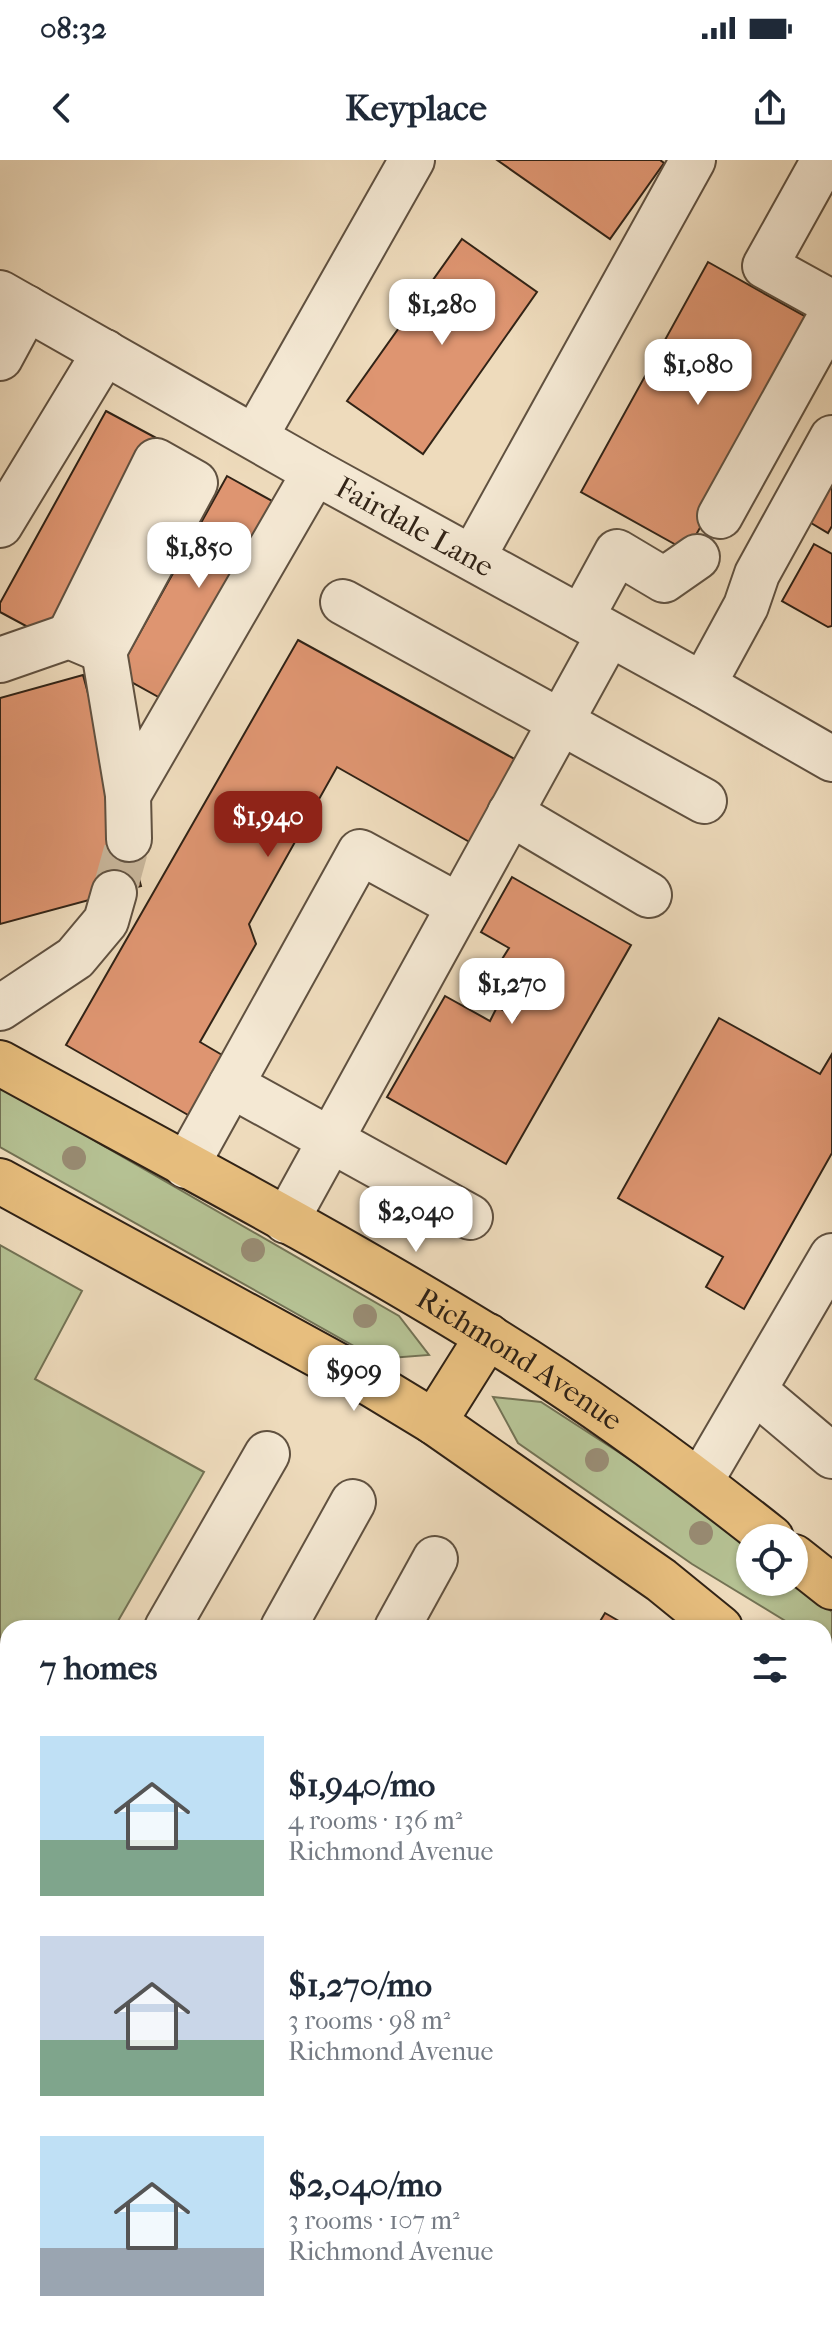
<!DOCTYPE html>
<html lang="en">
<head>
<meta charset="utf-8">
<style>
	:root { --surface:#fff; --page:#f2f2f3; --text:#1f2937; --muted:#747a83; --accent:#8f2418 }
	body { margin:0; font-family:"IM FELL French Canon",serif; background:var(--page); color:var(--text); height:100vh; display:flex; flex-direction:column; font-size:30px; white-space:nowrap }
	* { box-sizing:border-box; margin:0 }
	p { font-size:26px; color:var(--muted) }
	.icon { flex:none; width:44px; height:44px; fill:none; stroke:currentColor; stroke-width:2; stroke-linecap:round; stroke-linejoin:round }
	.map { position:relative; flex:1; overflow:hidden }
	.panel { position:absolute; left:0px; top:1460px; width:832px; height:714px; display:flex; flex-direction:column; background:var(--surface); border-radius:24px 24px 0 0; box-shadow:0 2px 6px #0004 }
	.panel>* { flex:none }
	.fabs { position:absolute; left:736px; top:1364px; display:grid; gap:16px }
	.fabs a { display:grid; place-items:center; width:72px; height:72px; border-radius:50%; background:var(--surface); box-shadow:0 2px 6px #0004; font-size:40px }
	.price { position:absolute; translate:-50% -68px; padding:0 18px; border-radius:16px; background:#fff; color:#222; font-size:26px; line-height:52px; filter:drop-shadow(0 2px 4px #0008) }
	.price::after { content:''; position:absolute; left:50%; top:48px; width:24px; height:18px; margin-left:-12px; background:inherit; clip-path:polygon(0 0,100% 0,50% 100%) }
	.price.selected { background:var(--accent); color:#fff }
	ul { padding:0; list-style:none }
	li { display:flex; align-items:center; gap:24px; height:200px; padding:0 40px }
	li span { display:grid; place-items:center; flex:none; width:224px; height:160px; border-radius:0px; color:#555 }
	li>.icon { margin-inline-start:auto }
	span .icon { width:96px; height:96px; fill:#fffc; stroke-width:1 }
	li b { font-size:34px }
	h2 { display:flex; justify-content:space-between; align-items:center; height:96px; padding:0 40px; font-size:34px }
	.status { display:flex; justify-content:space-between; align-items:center; height:56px; padding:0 40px; background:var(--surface); direction:ltr }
	.status svg { height:22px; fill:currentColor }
	header { display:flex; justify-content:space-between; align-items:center; height:104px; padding:0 40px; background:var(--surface); font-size:36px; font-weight:700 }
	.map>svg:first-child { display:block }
	.green { fill:#b5c193; stroke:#737254; stroke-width:2 }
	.building { fill:#de9571; stroke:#312316; stroke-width:2 }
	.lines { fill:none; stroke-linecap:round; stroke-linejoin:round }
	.minor-tunnel { stroke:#c8b69b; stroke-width:44; stroke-dasharray:44 22; stroke-linecap:butt }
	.minor-casing { stroke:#605140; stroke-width:48 }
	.major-casing { stroke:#312316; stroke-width:48 }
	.minor { stroke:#f4e8d3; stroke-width:44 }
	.major { stroke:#e7be7e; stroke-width:44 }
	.tree { fill:#988b72 }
	.labels { text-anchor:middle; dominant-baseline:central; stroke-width:6; stroke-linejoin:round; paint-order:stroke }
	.street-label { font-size:30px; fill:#312316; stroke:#f4e8d3 }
</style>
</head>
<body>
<div class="status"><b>08:32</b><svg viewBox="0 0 49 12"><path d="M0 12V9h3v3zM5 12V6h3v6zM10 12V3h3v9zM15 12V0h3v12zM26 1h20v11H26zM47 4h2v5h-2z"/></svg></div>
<header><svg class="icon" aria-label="back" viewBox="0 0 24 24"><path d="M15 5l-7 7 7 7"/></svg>Keyplace<svg class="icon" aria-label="share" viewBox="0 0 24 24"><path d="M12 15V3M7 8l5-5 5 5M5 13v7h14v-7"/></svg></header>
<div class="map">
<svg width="832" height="2173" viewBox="0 0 832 2173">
	<rect width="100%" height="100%" fill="#eedbbc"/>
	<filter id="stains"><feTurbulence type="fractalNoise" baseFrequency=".0025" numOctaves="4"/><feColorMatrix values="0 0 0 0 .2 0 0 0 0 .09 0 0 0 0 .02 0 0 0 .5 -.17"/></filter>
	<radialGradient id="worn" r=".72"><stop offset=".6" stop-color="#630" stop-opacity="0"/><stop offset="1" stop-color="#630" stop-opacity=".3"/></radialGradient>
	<path class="green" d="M 0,926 L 399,1156 L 429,1195 L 377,1199 L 0,987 Z
		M 0,1085 L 82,1131 L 35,1219 L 204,1312 L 114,1468 L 8,1468 L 8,1545 L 0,1540 Z
		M 493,1237 L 541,1242 L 657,1317 L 750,1385 L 750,1422 L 794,1422 L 795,1418 L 832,1452 L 832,1496 L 824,1489 L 824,1468 L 797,1468 L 692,1404 L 518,1283 Z
		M 14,2166 L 124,2166 L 128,2173 L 14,2173 Z"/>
	<path class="building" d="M 497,0 L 660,0 L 664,3 L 610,79 Z
		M 462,79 L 537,132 L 423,294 L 347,241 Z
		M 708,102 L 815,162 L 687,391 L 581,332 Z
		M 106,251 L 160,280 L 50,479 L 0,452 L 0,443 Z
		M 832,314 L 832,366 L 828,373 L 806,360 Z
		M 227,316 L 281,346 L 171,544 L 117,514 Z
		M 814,384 L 832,394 L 832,466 L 828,467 L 782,441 Z
		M 298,480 L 520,602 L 473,684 L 337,607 L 249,764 L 256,784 L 200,882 L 229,899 L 195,959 L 66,885 Z
		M 83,515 L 141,726 L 0,764 L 0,538 Z
		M 512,717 L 631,785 L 506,1004 L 387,937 L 445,836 L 490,861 L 497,847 L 516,857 L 534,824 L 499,804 L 509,788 L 481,772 Z
		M 719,858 L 820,914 L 832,894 L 832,993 L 744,1149 L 706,1127 L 723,1097 L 618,1038 Z
		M 605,1453 L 631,1468 L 596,1468 Z
		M 0,1877 L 8,1881 L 8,1968 L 0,1964 Z
		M 832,1973 L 832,1996 L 824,1992 Z
		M 0,1989 L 5,1992 L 1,1999 L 8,2003 L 8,2073 L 0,2069 Z
		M 824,2080 L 832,2085 L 832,2119 L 824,2114 Z
		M 0,2101 L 8,2101 L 6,2173 L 0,2173 Z
		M 146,2166 L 247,2166 L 243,2173 L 142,2173 Z
		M 412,2166 L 526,2166 L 539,2173 L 408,2173 Z"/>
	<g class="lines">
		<path class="minor-tunnel" d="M 114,733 L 129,679"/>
		<g class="minor-casing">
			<g id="minor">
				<path d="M 824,0 L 765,106 L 832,143"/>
				<path id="s1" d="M 0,133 L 315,312 L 703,525 L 832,599"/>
				<path d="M 0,198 L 27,148"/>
				<path d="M 255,277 L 412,0"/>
				<path d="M 720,356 L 832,154"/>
				<path d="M 0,365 L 105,192"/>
				<path d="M 473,397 L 693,0"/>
				<path d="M 343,442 L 704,641"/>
				<path d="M 581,458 L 617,392 L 664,420 L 697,397"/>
				<path d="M 69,476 L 156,301 L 195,323 L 104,491 L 128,635 L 315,312"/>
				<path d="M 0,500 L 69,476 L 95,487"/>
				<path d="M 703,525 L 746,446 L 757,414 L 832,278"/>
				<path d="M 128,635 L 129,679"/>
				<path d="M 510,653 L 649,735"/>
				<path d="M 0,848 L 75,798 L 106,761 L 114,733"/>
				<path d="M 231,925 L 470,1057"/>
				<path d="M 186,1006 L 360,692 L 459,746"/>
				<path d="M 286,1061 L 609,474"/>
				<path d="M 755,1231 L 832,1296"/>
				<path d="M 700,1322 L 832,1096"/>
				<path d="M 167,1468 L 267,1294"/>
				<path d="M 283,1468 L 353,1342"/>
				<path d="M 397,1468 L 435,1399"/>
				<path d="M 0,1720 L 8,1724"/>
				<path d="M 0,1832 L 8,1837"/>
				<path d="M 591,2166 L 604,2173"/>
				<path d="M 808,2166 L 820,2173"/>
				<path d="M 322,2173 L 326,2166"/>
			</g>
		</g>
		<g class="major-casing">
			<g id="major">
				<path id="s2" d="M 0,903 C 162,992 327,1078 485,1175 C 585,1236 679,1305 771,1378"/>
				<path d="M 0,1021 L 373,1225 L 434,1262 L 661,1420 L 720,1468"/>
				<path d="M 434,1262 L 488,1176"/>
				<path d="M 794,1397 L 832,1427"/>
				<path d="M 824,1553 L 832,1560"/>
			</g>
		</g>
		<use href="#minor" class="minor"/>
		<use href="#major" class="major"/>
	</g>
	<g class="tree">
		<circle cx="74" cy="998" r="12"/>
		<circle cx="253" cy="1090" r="12"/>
		<circle cx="365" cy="1156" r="12"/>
		<circle cx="597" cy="1300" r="12"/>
		<circle cx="701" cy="1373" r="12"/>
	</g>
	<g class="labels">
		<g class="street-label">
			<text stroke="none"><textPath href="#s1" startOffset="476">Fairdale Lane</textPath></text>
			<text stroke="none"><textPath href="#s2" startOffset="598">Richmond Avenue</textPath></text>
		</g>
	</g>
	<rect width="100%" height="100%" filter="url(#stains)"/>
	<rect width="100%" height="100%" fill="url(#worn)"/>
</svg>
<div class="fabs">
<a><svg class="icon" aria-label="locate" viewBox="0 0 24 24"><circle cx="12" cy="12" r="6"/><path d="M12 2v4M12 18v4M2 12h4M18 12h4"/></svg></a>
</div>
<b class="price" style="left:442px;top:187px">$1,280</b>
<b class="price" style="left:698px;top:247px">$1,080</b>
<b class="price" style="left:199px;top:430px">$1,850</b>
<b class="price selected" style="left:268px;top:699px">$1,940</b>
<b class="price" style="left:512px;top:866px">$1,270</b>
<b class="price" style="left:416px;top:1094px">$2,040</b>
<b class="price" style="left:354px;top:1253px">$909</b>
<section class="panel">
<h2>7 homes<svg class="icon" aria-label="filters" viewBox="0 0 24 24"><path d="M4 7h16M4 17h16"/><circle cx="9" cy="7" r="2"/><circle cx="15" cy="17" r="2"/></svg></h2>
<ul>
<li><span style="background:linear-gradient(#bfe0f5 65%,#7fa58c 0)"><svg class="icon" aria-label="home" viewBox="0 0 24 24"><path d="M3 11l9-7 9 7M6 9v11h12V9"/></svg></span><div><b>$1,940/mo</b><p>4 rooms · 136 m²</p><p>Richmond Avenue</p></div></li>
<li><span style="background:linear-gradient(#c9d6e8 65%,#7fa58c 0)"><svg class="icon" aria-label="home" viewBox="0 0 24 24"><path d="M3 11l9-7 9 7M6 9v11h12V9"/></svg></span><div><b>$1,270/mo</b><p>3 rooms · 98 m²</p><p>Richmond Avenue</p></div></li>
<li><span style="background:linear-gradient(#bfe0f5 70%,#9aa5b1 0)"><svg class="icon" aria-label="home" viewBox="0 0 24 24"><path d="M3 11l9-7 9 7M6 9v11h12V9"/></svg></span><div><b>$2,040/mo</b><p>3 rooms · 107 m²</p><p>Richmond Avenue</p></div></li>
</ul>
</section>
</div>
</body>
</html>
